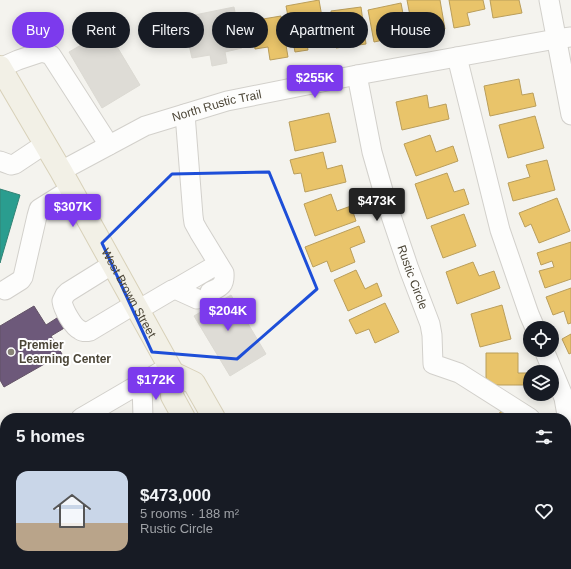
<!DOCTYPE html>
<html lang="en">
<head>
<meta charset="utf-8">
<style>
	:root { --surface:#171b24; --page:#20242c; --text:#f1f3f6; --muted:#9ea1a6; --accent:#7c3aed }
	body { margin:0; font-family:Arial,sans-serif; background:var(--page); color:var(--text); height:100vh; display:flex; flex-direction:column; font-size:15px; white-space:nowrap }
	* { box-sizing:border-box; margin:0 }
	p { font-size:13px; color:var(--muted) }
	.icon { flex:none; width:22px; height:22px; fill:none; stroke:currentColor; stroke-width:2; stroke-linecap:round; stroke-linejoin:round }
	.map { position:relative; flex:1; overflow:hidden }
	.sheet { position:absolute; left:0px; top:413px; width:571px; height:156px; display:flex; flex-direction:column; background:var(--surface); border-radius:16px 16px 0 0; box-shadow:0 2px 10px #0003 }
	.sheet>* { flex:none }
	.top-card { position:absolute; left:12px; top:12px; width:547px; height:36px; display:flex; gap:8px }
	.controls { position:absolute; left:523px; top:321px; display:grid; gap:8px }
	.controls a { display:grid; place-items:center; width:36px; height:36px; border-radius:50%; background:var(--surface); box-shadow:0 2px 10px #0003; font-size:20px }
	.price { position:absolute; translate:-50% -34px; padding:0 9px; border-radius:4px; background:var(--accent); color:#fff; font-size:13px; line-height:26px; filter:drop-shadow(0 1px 2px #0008) }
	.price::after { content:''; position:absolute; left:50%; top:24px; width:12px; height:9px; margin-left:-6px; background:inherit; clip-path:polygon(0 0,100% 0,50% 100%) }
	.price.selected { background:#222; color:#fff }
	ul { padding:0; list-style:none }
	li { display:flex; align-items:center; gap:12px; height:100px; padding:0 16px }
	li span { display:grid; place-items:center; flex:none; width:112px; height:80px; border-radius:12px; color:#555 }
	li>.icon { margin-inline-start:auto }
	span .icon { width:48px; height:48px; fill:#fffc; stroke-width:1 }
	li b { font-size:17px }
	h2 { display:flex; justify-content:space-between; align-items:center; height:48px; padding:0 16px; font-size:17px }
	.pill { padding:0 14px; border-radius:18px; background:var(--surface); box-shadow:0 2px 10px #0003; font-size:14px; line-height:36px }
	.pill.selected { background:var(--accent); color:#fff }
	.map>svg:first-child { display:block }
	.homes { fill:#e9c46a; stroke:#ba9e5b }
	.offices { fill:#6d597a; stroke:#635366 }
	.schools { fill:#2a9d8f; stroke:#348375 }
	.building { fill:#dedcd6; stroke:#dcdad3 }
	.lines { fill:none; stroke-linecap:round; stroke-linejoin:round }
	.minor-casing { stroke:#d2d0cb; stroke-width:21 }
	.major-casing { stroke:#d8d1b9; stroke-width:24 }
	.minor { stroke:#fdfdfc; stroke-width:19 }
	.major { stroke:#f2f0e6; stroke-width:22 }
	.marked { fill:none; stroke:#1d4ed8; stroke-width:3; stroke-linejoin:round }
	.poi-dot { fill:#878377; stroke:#fff; stroke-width:1.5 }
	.labels { text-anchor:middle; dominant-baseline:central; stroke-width:4; stroke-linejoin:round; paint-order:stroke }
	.street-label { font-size:12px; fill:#4c4637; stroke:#fff }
	.poi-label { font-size:12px; font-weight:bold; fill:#4c4637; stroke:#fff; text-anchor:start }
</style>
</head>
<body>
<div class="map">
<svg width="571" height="569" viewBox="0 0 571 569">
	<rect width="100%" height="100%" fill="#f4f3ee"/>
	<path class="homes" d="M 319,0 L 325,34 L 306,38 L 308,50 L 295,52 L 286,6 Z
		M 407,0 L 440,0 L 445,29 L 428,31 L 426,19 L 411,21 Z
		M 449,0 L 483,0 L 485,9 L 467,13 L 470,25 L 454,28 Z
		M 490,0 L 519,0 L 522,13 L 493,18 Z
		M 401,3 L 407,35 L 374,42 L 368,10 Z
		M 361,7 L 366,44 L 336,48 L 331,11 Z
		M 281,16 L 288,57 L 270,60 L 268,47 L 255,49 L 251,21 Z
		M 519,79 L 522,95 L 533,93 L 536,106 L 490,116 L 484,86 Z
		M 427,95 L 429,108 L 446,104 L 449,119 L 402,130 L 396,102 Z
		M 329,113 L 336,142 L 295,151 L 289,122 Z
		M 535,116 L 544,148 L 508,158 L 499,125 Z
		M 430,135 L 436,152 L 453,146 L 458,161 L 416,176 L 404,144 Z
		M 323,152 L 327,169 L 342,165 L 346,182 L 305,192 L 301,173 L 294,174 L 290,160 Z
		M 547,160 L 555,190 L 513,201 L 508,183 L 530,177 L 526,165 Z
		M 447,173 L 454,192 L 464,189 L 469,204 L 427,219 L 415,184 Z
		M 331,194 L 337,211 L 351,206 L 356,221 L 315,236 L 304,204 Z
		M 557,198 L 570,231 L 539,243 L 531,224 L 525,227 L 519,213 Z
		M 464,214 L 476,246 L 443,258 L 431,226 Z
		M 359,226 L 365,242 L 350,248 L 355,262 L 331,272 L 327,261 L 313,267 L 305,247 Z
		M 571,242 L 571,279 L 545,288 L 539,271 L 554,267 L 552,261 L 541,265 L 537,253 Z
		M 473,262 L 479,276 L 494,271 L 500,288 L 457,304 L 446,272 Z
		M 356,270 L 365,289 L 377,283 L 382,296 L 348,311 L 334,280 Z
		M 571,288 L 571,323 L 568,324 L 564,311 L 553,315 L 546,297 Z
		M 385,303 L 399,332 L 375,343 L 369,329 L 356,334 L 349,320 Z
		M 502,305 L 511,339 L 480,347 L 471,314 Z
		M 571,334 L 571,353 L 569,354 L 562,339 Z
		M 486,353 L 518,353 L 518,373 L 530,373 L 530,385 L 486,385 Z
		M 501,411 L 509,418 L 496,418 Z
		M 479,564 L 498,564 L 500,566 L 503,564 L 519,564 L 522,569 L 482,569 Z"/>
	<path class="offices" d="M 34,306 L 46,325 L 60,316 L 66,327 L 51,336 L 62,354 L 4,387 L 0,380 L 0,326 Z"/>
	<path class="schools" d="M 0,189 L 20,195 L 0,263 Z
		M 67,564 L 148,564 L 151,569 L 59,569 Z"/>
	<path class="building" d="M 234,7 L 242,48 L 225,52 L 227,63 L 212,66 L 210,55 L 192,58 L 189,45 L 181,47 L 175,19 Z
		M 107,30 L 140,85 L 102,108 L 69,52 Z
		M 205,285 L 217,303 L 231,295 L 266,354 L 230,376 L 194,316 L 204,310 L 193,293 Z"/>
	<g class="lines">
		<g class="minor-casing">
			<g id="minor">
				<path d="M 549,0 L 571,115"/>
				<path d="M 457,57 L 500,230 L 529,314 L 535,328"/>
				<path d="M 0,68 L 18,60 L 42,52 L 51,55 L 109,145"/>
				<path id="s1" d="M 357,75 L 372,152 L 386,201 L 409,269 L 430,324 L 432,335 L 433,364 L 459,373 L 530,418"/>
				<path d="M 185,114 L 193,216 L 194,223 L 199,232 L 224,273 C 225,286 220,287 210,292"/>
				<path d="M 0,161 L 11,165 L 15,164 L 45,144"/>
				<path id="s2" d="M 61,171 L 145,126 L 227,101 L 357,75 L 556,39 L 571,37"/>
				<path d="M 113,264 L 68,292 L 65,295 L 62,301 C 63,309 73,327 80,330 C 83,332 86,332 90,331 L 135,304"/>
				<path d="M 175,289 L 197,299"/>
				<path d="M 5,290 L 21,280 L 23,277 L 37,216 L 39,209 L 71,189"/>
				<path d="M 138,310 L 172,290 L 175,289 L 218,264"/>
				<path d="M 544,350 L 564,398 L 567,415 L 565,418"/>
				<path d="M 142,383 L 143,418"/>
				<path d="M 81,418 L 170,366"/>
				<path d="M 0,464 L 5,462"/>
				<path d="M 566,488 L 571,485"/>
				<path d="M 0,545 L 5,547"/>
				<path d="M 190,564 L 193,569"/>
				<path d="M 5,569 L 6,564"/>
				<path d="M 421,569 L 429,564"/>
			</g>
		</g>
		<g class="major-casing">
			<g id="major">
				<path id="s3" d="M 0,67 L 61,171 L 173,373 L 172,396 L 184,418"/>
				<path d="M 173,373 L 194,383 L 214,418"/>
				<path d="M 267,564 L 270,569"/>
				<path d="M 298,564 L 301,569"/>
			</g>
		</g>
		<use href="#minor" class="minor"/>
		<use href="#major" class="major"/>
	</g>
	<path class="marked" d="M 269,172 L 317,289 L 237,359 L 152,352 L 102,243 L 172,174 Z"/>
	<circle class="poi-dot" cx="11" cy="352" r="4"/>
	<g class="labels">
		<g class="street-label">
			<text stroke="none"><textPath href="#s2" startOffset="170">North Rustic Trail</textPath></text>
			<text stroke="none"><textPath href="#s1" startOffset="210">Rustic Circle</textPath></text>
			<text stroke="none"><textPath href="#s3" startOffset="260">West Brown Street</textPath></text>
		</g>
		<g class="poi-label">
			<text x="19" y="345">Premier<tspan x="19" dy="14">Learning Center</tspan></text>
		</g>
	</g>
</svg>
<div class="controls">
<a><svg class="icon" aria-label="locate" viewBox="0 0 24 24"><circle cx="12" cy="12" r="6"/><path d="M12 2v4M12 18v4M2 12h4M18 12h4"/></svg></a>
<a><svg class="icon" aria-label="layers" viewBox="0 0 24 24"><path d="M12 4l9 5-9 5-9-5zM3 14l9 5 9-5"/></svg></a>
</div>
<b class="price" style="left:315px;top:99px">$255K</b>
<b class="price selected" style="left:377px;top:222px">$473K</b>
<b class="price" style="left:73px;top:228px">$307K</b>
<b class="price" style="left:228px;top:332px">$204K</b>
<b class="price" style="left:156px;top:401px">$172K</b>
<div class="top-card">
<a class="pill selected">Buy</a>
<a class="pill">Rent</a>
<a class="pill">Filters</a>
<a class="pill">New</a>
<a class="pill">Apartment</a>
<a class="pill">House</a>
</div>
<section class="sheet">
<h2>5 homes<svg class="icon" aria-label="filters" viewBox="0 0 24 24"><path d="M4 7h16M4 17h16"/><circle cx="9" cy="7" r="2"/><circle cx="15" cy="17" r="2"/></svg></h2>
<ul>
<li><span style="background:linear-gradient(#c9d6e8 65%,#b9a48a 0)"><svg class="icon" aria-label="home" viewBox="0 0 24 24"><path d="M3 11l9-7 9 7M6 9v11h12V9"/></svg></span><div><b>$473,000</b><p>5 rooms · 188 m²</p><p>Rustic Circle</p></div><svg class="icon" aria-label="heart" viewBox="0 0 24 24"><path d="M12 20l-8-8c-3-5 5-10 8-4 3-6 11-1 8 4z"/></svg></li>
</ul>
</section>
</div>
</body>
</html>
